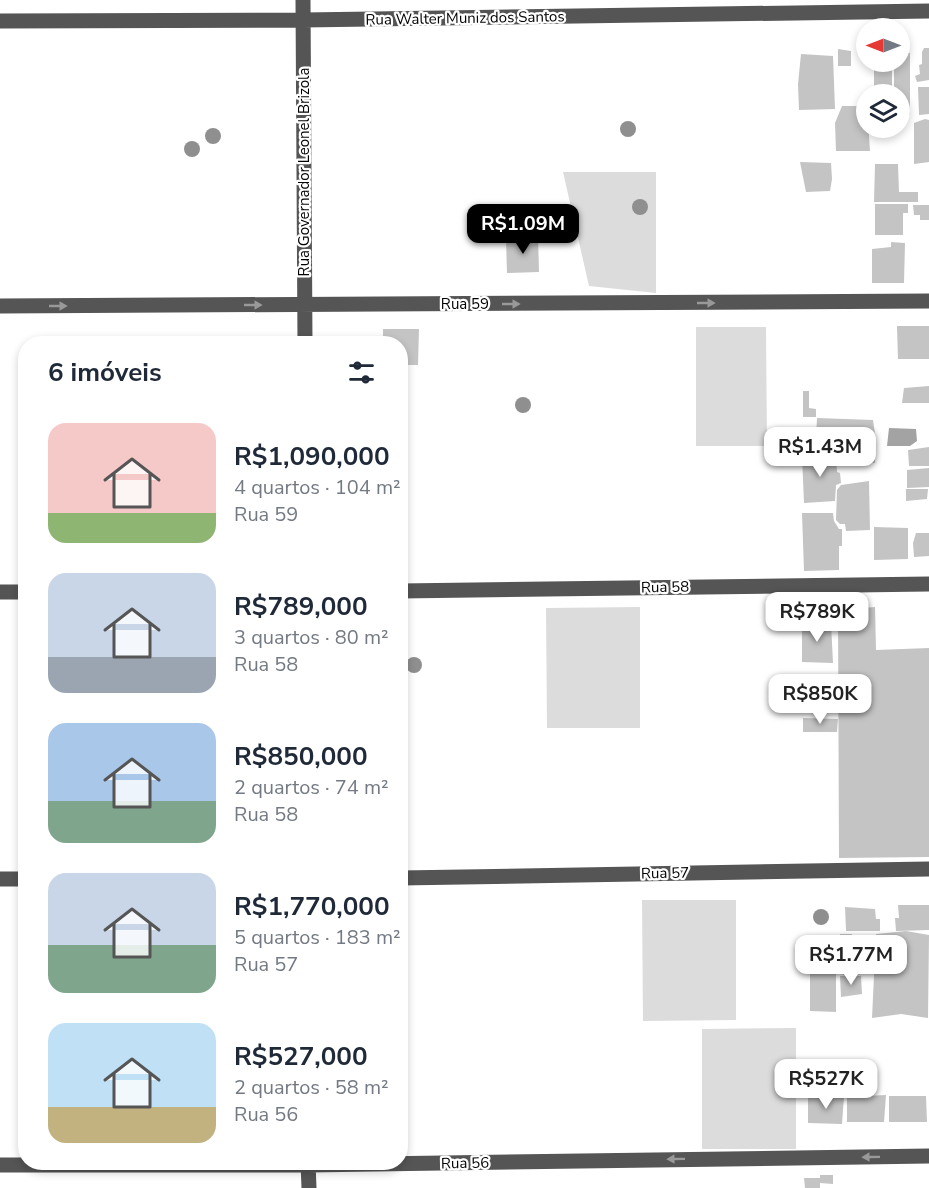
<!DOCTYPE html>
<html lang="pt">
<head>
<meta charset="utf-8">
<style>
	:root { --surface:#fff; --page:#f2f2f3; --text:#1f2937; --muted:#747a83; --accent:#000 }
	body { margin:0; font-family:"Nunito Sans",sans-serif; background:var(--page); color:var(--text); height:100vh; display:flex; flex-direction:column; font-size:22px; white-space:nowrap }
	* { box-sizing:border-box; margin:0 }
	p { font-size:20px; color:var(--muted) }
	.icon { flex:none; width:33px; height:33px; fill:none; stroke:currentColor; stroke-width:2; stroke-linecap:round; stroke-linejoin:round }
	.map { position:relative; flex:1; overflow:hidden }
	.sheet { position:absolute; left:18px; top:336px; width:390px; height:834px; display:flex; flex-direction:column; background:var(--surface); border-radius:24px; box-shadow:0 3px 9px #0003 }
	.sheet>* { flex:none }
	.needle { width:39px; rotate:270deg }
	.controls { position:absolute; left:856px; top:18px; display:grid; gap:12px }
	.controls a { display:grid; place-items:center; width:54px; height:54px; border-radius:50%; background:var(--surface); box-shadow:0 3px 9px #0003; font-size:30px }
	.price { position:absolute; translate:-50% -51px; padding:0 14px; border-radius:12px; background:#fff; color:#222; font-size:20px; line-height:39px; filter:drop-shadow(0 2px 3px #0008) }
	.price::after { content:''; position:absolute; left:50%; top:36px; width:18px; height:14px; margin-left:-9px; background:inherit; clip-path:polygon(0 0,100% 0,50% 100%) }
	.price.current { background:var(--accent); color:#fff }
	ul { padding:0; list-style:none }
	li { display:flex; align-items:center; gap:18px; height:150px; padding:0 30px }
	li span { display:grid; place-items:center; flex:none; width:168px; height:120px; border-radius:18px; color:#555 }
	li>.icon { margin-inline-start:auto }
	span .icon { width:72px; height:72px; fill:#fffc; stroke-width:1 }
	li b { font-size:26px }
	h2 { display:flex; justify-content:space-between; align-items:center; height:72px; padding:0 30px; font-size:26px }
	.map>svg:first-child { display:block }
	.green { fill:#dcdcdc }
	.water { fill:#a3a3a3 }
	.building { fill:#c4c4c4 }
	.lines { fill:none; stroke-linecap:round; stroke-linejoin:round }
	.minor { stroke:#555; stroke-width:15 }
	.tree { fill:#8f8f8f }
	.oneway { fill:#999 }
	.labels { text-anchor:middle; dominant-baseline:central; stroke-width:4.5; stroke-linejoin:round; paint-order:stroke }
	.street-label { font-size:15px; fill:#000; stroke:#fff }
</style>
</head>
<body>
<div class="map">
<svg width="929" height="1188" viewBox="0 0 929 1188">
	<rect width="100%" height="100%" fill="#fff"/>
	<path class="green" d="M 563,172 L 656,172 L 656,293 L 589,286 Z
		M 696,327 L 766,327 L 767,446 L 696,446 Z
		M 640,607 L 640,728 L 547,728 L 546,608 Z
		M 642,900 L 736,900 L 736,1020 L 643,1021 Z
		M 796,1028 L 796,1149 L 702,1149 L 702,1029 Z"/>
	<path class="water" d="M 889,428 L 916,429 L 917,441 L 910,446 L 887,446 Z"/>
	<path class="building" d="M 924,48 L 929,48 L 929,80 L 917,82 L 915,76 L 920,74 L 919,65 L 922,64 L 922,52 Z
		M 838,49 L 851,51 L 851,66 L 838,66 Z
		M 900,53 L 910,53 L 910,115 L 900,115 L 900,94 L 894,94 L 894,62 L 900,62 Z
		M 801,54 L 833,56 L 835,109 L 799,110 L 798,84 Z
		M 874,62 L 892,62 L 892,94 L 874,94 Z
		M 918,87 L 929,87 L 929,114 L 919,115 Z
		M 842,106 L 867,106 L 870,151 L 836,151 L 835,123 Z
		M 925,119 L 929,120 L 929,162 L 914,164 L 914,123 Z
		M 800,162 L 831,163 L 832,179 L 830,191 L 806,192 Z
		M 875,164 L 898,164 L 899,192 L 918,192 L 918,202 L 874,202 Z
		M 875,204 L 908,204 L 908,213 L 903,213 L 903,235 L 875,235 Z
		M 913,205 L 929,205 L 929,220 L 920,220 L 920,215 L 914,215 Z
		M 538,236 L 539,272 L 507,273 L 506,238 Z
		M 891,242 L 905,243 L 904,283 L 872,283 L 872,249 L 891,247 Z
		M 897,326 L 929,326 L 929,359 L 898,359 Z
		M 383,329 L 419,329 L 418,365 L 400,365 L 400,344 L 383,344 Z
		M 929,386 L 929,403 L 902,403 L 904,388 Z
		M 803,391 L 809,391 L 809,408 L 816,409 L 816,417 L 803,417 Z
		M 817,418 L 873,420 L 876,440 L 829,441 L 829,438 L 816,438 Z
		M 929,447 L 929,466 L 909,466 L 908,450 Z
		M 841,450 L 875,450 L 875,463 L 841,464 Z
		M 819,452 L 836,457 L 837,472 L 840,473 L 841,483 L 836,485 L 835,501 L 804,503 L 802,456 Z
		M 929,468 L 929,487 L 907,488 L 907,470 Z
		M 869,481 L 870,530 L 846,531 L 845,524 L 840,524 L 836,520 L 837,490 L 841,485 Z
		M 906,489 L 928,489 L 927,499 L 906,501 Z
		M 802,513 L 833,513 L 834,521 L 839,529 L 842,529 L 842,546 L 839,546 L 839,570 L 804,571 Z
		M 874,527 L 908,528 L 908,559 L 874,560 Z
		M 916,533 L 929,533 L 929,556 L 914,557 L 913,543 Z
		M 875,607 L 876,650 L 929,648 L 929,857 L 839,858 L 838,610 Z
		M 802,623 L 831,623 L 833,663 L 802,662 Z
		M 803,718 L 838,719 L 837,732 L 803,732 Z
		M 898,905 L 929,905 L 929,930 L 896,931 L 895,918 L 899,918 Z
		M 845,907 L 875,909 L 876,919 L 880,919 L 880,931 L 846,931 Z
		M 906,931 L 929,935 L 928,1018 L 901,1014 L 872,1018 L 876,934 Z
		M 840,934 L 852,934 L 854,975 L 840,974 Z
		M 836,965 L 836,1012 L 810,1011 L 810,966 Z
		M 840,976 L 861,976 L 862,994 L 841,997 Z
		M 886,1095 L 884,1122 L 847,1122 L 847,1097 Z
		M 844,1096 L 842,1124 L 808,1123 L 808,1097 Z
		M 889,1096 L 926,1096 L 927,1122 L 889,1122 Z
		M 820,1175 L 833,1175 L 833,1184 L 820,1183 L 820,1188 L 805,1188 L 804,1178 L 820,1178 Z"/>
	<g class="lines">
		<path class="minor" d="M 303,0 L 305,344
			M 0,21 L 303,20 L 929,11
			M 0,306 L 929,301
			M 400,591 L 929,584
			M 0,592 L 26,592
			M 400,878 L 929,869
			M 0,879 L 26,879
			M 308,1162 L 309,1188
			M 0,1165 L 308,1165 L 929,1156"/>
	</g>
	<g class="tree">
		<circle cx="628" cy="129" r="8"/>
		<circle cx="213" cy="136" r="8"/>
		<circle cx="192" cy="149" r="8"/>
		<circle cx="640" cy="207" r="8"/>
		<circle cx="523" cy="405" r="8"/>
		<circle cx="414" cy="665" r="8"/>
		<circle cx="821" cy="917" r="8"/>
	</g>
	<defs><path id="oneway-solid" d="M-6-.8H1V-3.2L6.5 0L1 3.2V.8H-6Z" transform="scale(1.5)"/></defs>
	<g class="oneway">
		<use href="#oneway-solid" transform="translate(706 303)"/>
		<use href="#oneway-solid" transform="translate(511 304)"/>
		<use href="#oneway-solid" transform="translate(253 305)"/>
		<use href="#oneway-solid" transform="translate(58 306)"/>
		<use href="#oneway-solid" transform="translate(871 1157) rotate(179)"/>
		<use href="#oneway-solid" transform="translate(676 1159) rotate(179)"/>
	</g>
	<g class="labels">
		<g class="street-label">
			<text transform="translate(465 18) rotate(-1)">Rua Walter Muniz dos Santos</text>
			<text transform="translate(304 172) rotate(-90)">Rua Governador Leonel Brizola</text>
			<text x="465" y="304">Rua 59</text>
			<text transform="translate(665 587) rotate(-1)">Rua 58</text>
			<text transform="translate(665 873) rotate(-1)">Rua 57</text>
			<text transform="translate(465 1163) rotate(-1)">Rua 56</text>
		</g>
	</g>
</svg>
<div class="controls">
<a><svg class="needle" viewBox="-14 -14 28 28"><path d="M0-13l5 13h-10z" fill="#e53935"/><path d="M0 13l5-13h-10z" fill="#747a83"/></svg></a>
<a><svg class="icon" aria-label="layers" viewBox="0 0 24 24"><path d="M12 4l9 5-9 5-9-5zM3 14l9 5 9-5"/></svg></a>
</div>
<b class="price current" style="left:523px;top:255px">R$1.09M</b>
<b class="price" style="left:820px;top:478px">R$1.43M</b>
<b class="price" style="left:817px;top:643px">R$789K</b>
<b class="price" style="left:820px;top:725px">R$850K</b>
<b class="price" style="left:851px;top:986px">R$1.77M</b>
<b class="price" style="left:826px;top:1110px">R$527K</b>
<section class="sheet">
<h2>6 imóveis<svg class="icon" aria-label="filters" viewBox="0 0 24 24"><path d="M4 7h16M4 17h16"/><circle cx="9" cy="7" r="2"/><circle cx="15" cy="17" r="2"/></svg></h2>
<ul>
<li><span style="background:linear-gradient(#f6c9c9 75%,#8fb573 0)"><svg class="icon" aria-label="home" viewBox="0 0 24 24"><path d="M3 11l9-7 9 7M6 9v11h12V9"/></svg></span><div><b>R$1,090,000</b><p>4 quartos · 104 m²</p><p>Rua 59</p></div></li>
<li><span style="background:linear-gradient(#c9d6e8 70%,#9aa5b1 0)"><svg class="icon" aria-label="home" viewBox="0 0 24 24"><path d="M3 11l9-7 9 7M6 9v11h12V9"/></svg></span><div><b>R$789,000</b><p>3 quartos · 80 m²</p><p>Rua 58</p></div></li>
<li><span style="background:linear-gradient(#a9c7e8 65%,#7fa58c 0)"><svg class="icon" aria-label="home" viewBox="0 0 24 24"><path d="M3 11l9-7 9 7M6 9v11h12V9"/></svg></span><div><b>R$850,000</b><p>2 quartos · 74 m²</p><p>Rua 58</p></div></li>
<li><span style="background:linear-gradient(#c9d6e8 60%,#7fa58c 0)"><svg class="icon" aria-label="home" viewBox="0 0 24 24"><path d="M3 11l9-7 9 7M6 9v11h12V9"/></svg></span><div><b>R$1,770,000</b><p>5 quartos · 183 m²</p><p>Rua 57</p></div></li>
<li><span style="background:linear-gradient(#bfe0f5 70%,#c2b280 0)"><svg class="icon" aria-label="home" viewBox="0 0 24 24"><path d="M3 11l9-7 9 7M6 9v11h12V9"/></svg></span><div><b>R$527,000</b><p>2 quartos · 58 m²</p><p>Rua 56</p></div></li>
</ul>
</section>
</div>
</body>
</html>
